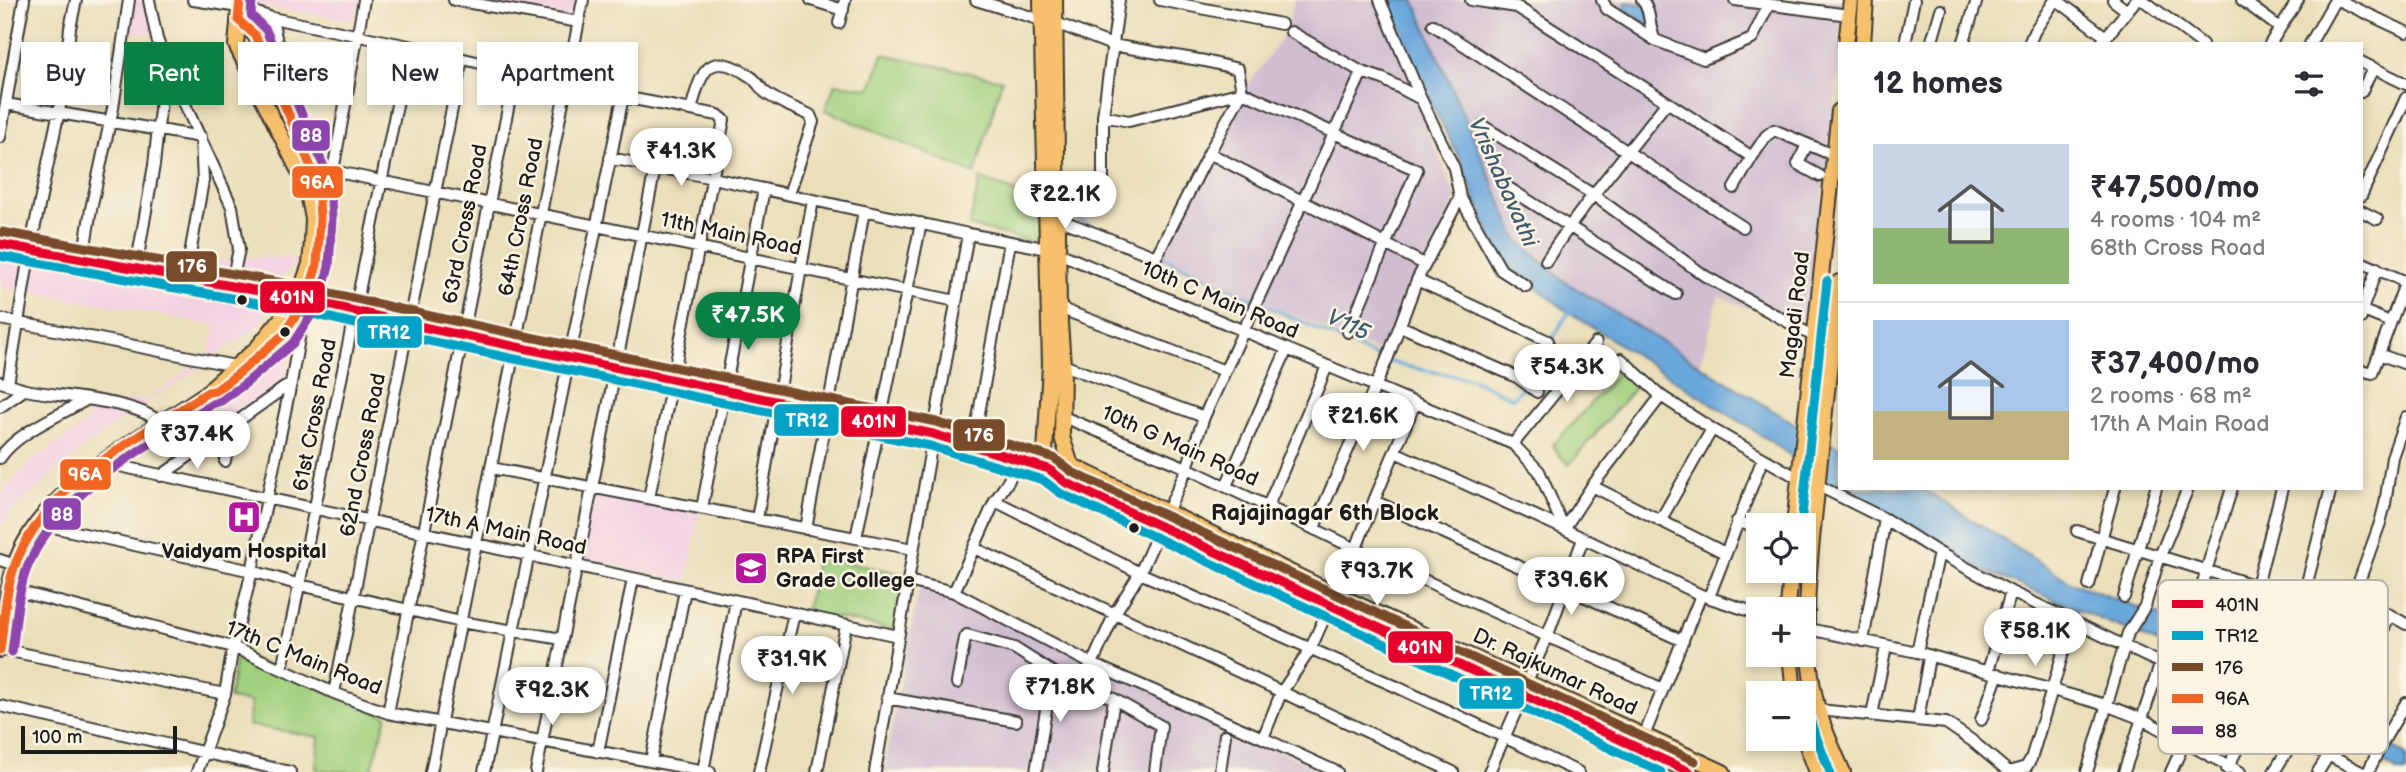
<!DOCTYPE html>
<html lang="en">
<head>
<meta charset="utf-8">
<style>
	:root { --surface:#fff; --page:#f2f2f3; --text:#2b2b33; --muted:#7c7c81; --line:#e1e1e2; --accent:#0b8043 }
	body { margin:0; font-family:"Balsamiq Sans",sans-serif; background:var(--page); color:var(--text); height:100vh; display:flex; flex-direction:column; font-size:26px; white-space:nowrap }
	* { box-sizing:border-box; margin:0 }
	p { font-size:23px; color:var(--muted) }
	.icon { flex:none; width:38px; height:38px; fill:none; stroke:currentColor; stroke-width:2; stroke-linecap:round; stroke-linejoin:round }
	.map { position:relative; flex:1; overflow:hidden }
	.sheet { position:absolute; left:1838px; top:42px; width:525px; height:448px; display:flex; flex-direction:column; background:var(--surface); border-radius:0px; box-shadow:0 4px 10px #0003 }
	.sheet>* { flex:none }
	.top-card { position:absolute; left:21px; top:42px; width:665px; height:63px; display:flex; gap:14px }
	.buttons { position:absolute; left:1746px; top:513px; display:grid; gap:14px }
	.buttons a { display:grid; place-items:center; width:70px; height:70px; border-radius:0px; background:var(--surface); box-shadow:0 4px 10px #0003; font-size:35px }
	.scale { position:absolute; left:21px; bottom:18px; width:156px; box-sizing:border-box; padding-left:7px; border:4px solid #1c1c1c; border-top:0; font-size:19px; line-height:24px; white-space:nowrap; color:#1c1c1c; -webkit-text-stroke:5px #fcf5e5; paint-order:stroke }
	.price { position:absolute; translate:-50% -60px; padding:0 16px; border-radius:24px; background:#fff; color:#222; font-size:23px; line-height:46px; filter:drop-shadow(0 2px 4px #0008) }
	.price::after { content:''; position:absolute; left:50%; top:42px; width:21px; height:16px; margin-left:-10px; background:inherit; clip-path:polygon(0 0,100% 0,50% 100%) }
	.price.on { background:var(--accent); color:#fff }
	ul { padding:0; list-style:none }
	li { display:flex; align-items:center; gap:21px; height:175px; padding:0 35px }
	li+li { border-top:2px solid var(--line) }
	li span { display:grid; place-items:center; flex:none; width:196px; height:140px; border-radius:0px; color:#555 }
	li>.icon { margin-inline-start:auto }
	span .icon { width:84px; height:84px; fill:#fffc; stroke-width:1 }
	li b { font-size:30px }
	h2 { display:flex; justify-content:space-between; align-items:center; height:84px; padding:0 35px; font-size:30px }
	.pill { padding:0 24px; border-radius:0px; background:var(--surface); box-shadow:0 4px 10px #0003; font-size:24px; line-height:63px }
	.pill.on { background:var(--accent); color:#fff }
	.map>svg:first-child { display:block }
	.built { fill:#f2cfe2 }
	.industrial { fill:#cfbdd0 }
	.green { fill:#a1d07e; stroke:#5e764d; stroke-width:2 }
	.water { fill:#6aa7db; stroke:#43627c; stroke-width:2 }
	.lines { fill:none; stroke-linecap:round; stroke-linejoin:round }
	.stream { stroke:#6aa7db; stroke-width:3.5 }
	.minor-casing { stroke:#3b3934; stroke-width:14 }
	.major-casing { stroke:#3b3934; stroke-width:18 }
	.minor { stroke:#fff; stroke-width:10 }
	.major { stroke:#f7c06c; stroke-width:14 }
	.bus-1-casing { stroke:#fcf5e5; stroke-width:14 }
	.bus-2-casing { stroke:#fcf5e5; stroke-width:14 }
	.bus-3-casing { stroke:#fcf5e5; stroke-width:14 }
	.bus-4-casing { stroke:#fcf5e5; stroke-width:14 }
	.bus-5-casing { stroke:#fcf5e5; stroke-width:14 }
	.bus-1 { stroke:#e4002b; stroke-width:9 }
	.bus-2 { stroke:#01a2c5; stroke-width:9 }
	.bus-3 { stroke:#7a4b2a; stroke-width:9 }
	.bus-4 { stroke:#f26522; stroke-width:9 }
	.bus-5 { stroke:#8e44ad; stroke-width:9 }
	.bus-dot { fill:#1c1c1c; stroke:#fcf5e5; stroke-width:2.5 }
	.labels { text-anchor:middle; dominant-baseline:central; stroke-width:5; stroke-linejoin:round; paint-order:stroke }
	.street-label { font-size:21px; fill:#1c1c1c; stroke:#fcf5e5 }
	.poi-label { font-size:21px; font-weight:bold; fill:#1c1c1c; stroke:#fcf5e5 }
	.water-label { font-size:23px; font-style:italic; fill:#3f5b72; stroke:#fcf5e5 }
	.neighbourhood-label { font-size:23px; font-weight:bold; fill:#1c1c1c; stroke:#fcf5e5 }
	.key { fill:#fcf5e5; stroke:#b9b4a9; stroke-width:2 }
	.key-label { font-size:19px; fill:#1c1c1c }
	.line-badge { stroke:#fcf5e5; stroke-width:2.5 }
	.badge-label { font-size:19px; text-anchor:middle; font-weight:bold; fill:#fff }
</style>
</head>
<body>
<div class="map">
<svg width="2406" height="772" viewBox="0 0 2406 772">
	<rect width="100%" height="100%" fill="#fcf5e5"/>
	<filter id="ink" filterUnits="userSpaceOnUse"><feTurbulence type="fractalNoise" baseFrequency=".0143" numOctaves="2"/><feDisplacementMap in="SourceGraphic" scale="14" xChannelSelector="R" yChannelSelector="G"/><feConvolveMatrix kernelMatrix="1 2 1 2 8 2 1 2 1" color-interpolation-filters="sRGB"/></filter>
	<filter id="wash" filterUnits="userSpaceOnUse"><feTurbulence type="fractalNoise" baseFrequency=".00686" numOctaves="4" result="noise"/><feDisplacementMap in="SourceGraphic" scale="28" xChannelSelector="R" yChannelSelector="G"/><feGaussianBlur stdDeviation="1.57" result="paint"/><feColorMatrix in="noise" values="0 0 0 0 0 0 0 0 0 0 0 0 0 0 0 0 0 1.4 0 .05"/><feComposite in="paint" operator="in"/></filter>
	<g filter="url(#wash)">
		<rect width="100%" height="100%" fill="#eadfba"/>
		<path class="built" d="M 133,0 L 155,0 L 159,35 L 128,31 Z
			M 251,0 L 359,0 L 356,21 L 251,4 Z
			M 472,0 L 579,0 L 575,19 Z
			M 0,229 L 190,264 L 263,257 L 295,259 L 296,265 L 271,285 L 0,237 Z
			M 0,243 L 265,307 L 263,323 L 90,443 L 9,513 L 0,531 L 0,500 L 7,488 L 27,465 L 89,421 L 87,410 L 93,405 L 150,399 L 210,352 L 216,325 L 0,286 Z
			M 288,339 L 293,339 L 284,384 L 214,437 L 198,412 Z
			M 593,490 L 700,513 L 686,581 L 578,558 Z"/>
		<path class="industrial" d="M 1294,0 L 1378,0 L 1456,199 L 1383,354 L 1159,257 L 1225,118 L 1287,30 Z
			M 1414,0 L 1845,0 L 1839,66 L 1808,319 L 1744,307 L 1719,296 L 1700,364 L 1564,281 L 1517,240 Z
			M 919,586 L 945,593 L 1325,772 L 883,772 Z"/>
		<path class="green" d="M 883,54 L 1002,80 L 975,174 L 825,110 L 835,84 L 871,88 Z
			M 980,178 L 1040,202 L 1039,243 L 969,226 Z
			M 1622,369 L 1639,383 L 1569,465 L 1559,455 L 1553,445 Z
			M 817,557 L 906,574 L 895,630 L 806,612 Z
			M 237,653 L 387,716 L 371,772 L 330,772 L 316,769 L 319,737 L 248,725 L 251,702 L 229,699 Z"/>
		<path class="water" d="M 1387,0 L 1414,0 L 1517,240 L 1564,281 L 1795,424 L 1839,447 L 1839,488 L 1921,488 L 1930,493 L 2072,583 L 2165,617 L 2406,755 L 2406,772 L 2399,772 L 2237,676 L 1981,569 L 1830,484 L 1770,441 L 1564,309 L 1499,258 L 1459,157 L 1401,45 Z
			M 1626,2 L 1654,6 L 1650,26 L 1625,9 Z"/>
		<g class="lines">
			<path class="stream" d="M 1079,220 L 1112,235
				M 1158,255 L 1379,358 L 1403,366 L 1471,379 L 1513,398 L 1530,377 L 1570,310"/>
		</g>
	</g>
	<g filter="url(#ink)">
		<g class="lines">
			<g class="minor-casing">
				<path id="minor" d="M 149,0 L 157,39 L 165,61 L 232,207 L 239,249 L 231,286
					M 193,0 L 239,7 L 272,18 L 409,46 L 623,97 L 718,115 L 724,120 L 649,498
					M 454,0 L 579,22
					M 811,0 L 843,10
					M 976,0 L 1041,20
					M 1119,0 L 1103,116 L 1129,121 L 1242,92 L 1417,170 L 1348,332
					M 1160,0 L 1281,24
					M 1380,0 L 1421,99
					M 1471,0 L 1517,7 L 1667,102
					M 1602,0 L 1607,9 L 1655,40
					M 1642,0 C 1652,11 1648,27 1655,40 L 1704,59 L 1752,39 L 1769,4
					M 1735,0 L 1849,15
					M 2057,0 L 2106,37 L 2101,44
					M 2113,0 L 2127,11
					M 2143,0 L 2202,44
					M 2242,0 L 2280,28 L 2298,0
					M 2338,0 L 2406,32
					M 272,18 L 279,52 L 297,60 L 351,66
					M 839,23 L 845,0
					M 1056,23 L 1112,45 L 1205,61 L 1238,69 L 1242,92 L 1209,153
					M 1433,25 L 1743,227
					M 1291,32 L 1362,72
					M 2106,37 L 2136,0
					M 1905,44 L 1914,0
					M 1931,44 L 1941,10
					M 1963,44 L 1977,0
					M 2029,44 L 2034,32 L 2055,0
					M 2270,44 L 2280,28
					M 2310,44 L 2335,0
					M 2361,62 L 2406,84
					M 2361,92 L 2373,69
					M 6,104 L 201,137 L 203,181 L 186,277
					M 691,110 C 701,72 708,47 751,77 C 757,81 760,88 766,93 C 779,103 795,108 810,115 L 813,122 L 789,194
					M 1483,126 L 1592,194 L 1705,276 L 1813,336
					M 0,137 L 24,0
					M 1807,144 L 1798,164 L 1820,176
					M 610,158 L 713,178 L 968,234 L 1049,249 L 1513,444 L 1539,471 L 1564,529 L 1701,595 L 1759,614
					M 333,171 L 956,301
					M 312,172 L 322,169 L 333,171 L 364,0
					M 1507,187 L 1676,294
					M 1734,188 L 1752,157
					M 2361,196 L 2406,98
					M 1103,206 L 1103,116
					M 2361,211 L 2377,219
					M 1058,219 L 1156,257 L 1209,153 L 1424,264
					M 0,244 L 298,298 L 432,329 L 933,434 L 1049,469 L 1070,462
					M 83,259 L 91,209 L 113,108 L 129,0
					M 1546,261 C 1582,205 1626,155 1667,102 L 1752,157 L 1766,136 L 1774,130 L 1835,156
					M 2361,262 L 2406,282
					M 136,268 L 154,165 L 165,63
					M 1417,280 L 1548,341
					M 1059,308 L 1225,371
					M 2361,310 L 2390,322
					M 2361,318 L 2362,310 L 2377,268
					M 0,319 L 235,366
					M 1400,326 L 1517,377 L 1537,392
					M 2381,355 L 2406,364
					M 1621,359 L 1661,396 L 1712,429 L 1798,478
					M 1063,365 L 1204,417
					M 2361,370 L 2372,373 L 2406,281
					M 0,382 C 9,384 17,388 26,390 C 58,397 141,400 161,424
					M 8,384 L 30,249 L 63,92 L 70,28 L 76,0
					M 189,405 L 213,439
					M 0,407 L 24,390
					M 1061,416 L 1187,468 L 1356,549 L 1663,689
					M 2406,417 L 2392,457 L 2385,504 L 2380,523 L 2352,601 L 2390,615 L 2406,624
					M 1513,444 L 1596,343
					M 973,446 L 1010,242
					M 1395,452 L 1564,529 L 1592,486 L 1661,396
					M 0,458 C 16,433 60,415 86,400
					M 108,459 L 115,465 L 898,636
					M 225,461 L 232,424
					M 491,468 L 913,549
					M 161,476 L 291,383
					M 1817,485 L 1885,519 L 1939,553 L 2011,592 L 2194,679 L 2254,717 L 2361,772
					M 1226,486 L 1287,349
					M 1592,486 L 1725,553
					M 995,501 L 1140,573 L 1397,687 L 1578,772
					M 1374,501 L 1683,641
					M 1268,506 L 1327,366
					M 702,508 L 764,189
					M 757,519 L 813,200
					M 1660,521 L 1712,429
					M 1737,521 L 1756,528
					M 35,523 L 252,571 L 300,585 L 461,622 L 562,639
					M 1314,528 L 1388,357 L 1417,280 L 1460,197 L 1501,270 L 1526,286
					M 806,529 L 864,211
					M 2077,531 L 2257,586 L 2305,594 L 2346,615
					M 856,538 L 921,223
					M 974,548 L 1453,772
					M 0,560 L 15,565
					M 908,581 L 954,592 L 1092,664 L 1263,738 L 1337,772
					M 2089,585 L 2115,488
					M 9,589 L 233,647 L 334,693 L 388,713 L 710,772
					M 954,592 L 995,501 L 1009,480 L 1015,459
					M 1709,597 L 1763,458
					M 2124,597 L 2156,488
					M 2193,626 L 2206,571 L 2232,488
					M 1804,628 L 1917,652 L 2106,705 L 2142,719 L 2240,772
					M 1863,641 L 1885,519
					M 0,649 L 225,694
					M 2244,651 L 2257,586 L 2282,488
					M 1917,652 L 1939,553
					M 1092,664 L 1115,613 L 1140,573 L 1187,468 L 1204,417 L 1362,72 L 1383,79 L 1421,99 L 1454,168 L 1460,197
					M 282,669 L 409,46
					M 1988,671 L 2011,592
					M 2283,678 L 2331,488
					M 957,683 L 965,638 L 967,635 L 1014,648 L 1052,672 L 1114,699 L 1103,772
					M 1526,683 L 1547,637 L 1583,539
					M 2213,691 L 2224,673
					M 334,693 L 462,59
					M 2309,696 L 2348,609
					M 887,698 L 1016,721
					M 1114,699 L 1161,726 L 1155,772
					M 0,706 L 290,772
					M 1819,710 L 1946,723 L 1971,740 L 2009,772
					M 388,713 L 515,73
					M 1872,715 L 1886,647
					M 2345,717 L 2390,615
					M 1918,720 L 1929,657
					M 1981,720 L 1998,674
					M 1644,736 L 1701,595
					M 1263,738 L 1281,693 L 1310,650 L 1330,605 L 1356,549 L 1374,501 L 1415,403
					M 598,752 L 633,579
					M 651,761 L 685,590
					M 2227,769 L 2254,717
					M 703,771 L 736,601
					M 197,772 L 225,694 L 233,647 L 252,571 L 291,383 L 305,305
					M 431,772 L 583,0
					M 484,772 L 623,97
					M 536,772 L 655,168
					M 759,772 L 794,613
					M 817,772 L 846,625
					M 875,772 L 968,234
					M 1036,772 L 1052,672
					M 1220,772 L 1225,735
					M 1489,772 L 1523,695
					M 2009,772 L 2026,767 L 2031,759 L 2073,620
					M 2087,772 L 2128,633 L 2145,606 L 2160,556 L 2188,488
					M 2124,772 L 2161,662
					M 2171,772 L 2209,688
					M 2274,772 L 2295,738
					M 2318,772 L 2328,756
					M 2368,772 L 2386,736 L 2406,703"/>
			</g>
			<g class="major-casing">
				<path id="major" d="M 1041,0 L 1050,365 L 1045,453 L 1049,469 L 1065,482 L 1690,772
					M 1055,0 L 1059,308 L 1063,365 L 1062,437 L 1070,462 L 1073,466 L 1335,594 L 1723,772
					M 238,20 L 255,35 L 318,184 L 319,212
					M 1846,44 L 1851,0
					M 1863,44 L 1866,0
					M 1839,282 C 1831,354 1823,427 1816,500 C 1809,568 1800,634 1816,702 C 1822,726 1833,749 1843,772
					M 264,352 L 288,329 L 304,303
					M 1794,525 L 1839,111
					M 1788,609 L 1791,570
					M 0,650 C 4,622 6,592 15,565 C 39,489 145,436 208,392 L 213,386 L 257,348 L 298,298 L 310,264 L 312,241 L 313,219 L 307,188 L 236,45 L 240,0
					M 1790,654 L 1794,693
					M 1804,738 L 1817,772"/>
			</g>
			<use href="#minor" class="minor"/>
			<use href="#major" class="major"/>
			<g class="bus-1-casing">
				<path id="bus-1" d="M 0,244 L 298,298 L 432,329 L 933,434 L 1049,469 L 1065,482 L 1690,772"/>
			</g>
			<g class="bus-2-casing">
				<path id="bus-2" d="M 0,256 L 296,310 L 429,341 L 930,446 L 1043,480 L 1060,493 L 1661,772
					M 1801,525 L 1827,281
					M 1804,705 L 1830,772"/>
			</g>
			<g class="bus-3-casing">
				<path id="bus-3" d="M 2,232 L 300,286 L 435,317 L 936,422 L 1054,458 L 1072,472 L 1695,761"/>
			</g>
			<g class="bus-4-casing">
				<path id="bus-4" d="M 0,650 C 4,622 5,592 15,565 C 46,482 139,438 208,392 L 215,391 L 239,373 L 283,335 L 306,300 L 317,265 L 320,218 L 318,184 L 255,35 L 238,20 L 240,0"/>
			</g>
			<g class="bus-5-casing">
				<path id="bus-5" d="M 12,652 C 16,624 17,594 27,568 C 59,490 146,448 212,404 L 221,401 L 246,383 L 293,343 L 317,306 L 329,267 L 332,219 L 330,181 L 266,30 L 251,15 L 252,1"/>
			</g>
			<use href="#bus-1" class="bus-1"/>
			<use href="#bus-2" class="bus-2"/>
			<use href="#bus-3" class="bus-3"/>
			<use href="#bus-4" class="bus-4"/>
			<use href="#bus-5" class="bus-5"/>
		</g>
	</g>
	<defs>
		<g id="hospital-square" transform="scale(1.75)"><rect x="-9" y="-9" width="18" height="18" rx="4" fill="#b5179e" stroke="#fcf5e5"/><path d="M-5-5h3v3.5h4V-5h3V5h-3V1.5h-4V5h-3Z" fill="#fff"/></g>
		<g id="university-square" transform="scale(1.75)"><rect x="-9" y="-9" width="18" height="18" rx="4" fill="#b5179e" stroke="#fcf5e5"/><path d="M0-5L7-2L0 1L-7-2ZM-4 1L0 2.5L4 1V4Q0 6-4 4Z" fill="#fff"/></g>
	</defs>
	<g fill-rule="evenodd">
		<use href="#hospital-square" x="244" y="517"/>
		<use href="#university-square" x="751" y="568"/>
	</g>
	<g class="bus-dot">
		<circle cx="242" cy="300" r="6"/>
		<circle cx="285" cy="332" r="6"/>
		<circle cx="1134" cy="528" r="6"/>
	</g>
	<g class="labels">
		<g class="street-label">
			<text transform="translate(521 217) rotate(-79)">64th Cross Road</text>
			<text transform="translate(465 224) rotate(-79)">63rd Cross Road</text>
			<text transform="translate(731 234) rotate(12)">11th Main Road</text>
			<text transform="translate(1220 300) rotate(23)">10th C Main Road</text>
			<text transform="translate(1795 315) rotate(-83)">Magadi Road</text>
			<text transform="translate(315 415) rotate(-79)">61st Cross Road</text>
			<text transform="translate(1180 446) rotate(24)">10th G Main Road</text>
			<text transform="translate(363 455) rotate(-79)">62nd Cross Road</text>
			<text transform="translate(506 531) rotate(12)">17th A Main Road</text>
			<text transform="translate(304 658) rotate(22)">17th C Main Road</text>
			<text transform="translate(1555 672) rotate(25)">Dr. Rajkumar Road</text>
		</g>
		<g class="poi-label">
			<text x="244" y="551">Vaidyam Hospital</text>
			<text x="776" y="556" text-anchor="start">RPA First<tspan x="776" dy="24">Grade College</tspan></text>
		</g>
		<g class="water-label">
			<text transform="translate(1503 182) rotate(66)">Vrishabavathi</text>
			<text transform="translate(1348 325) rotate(25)">V115</text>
		</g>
		<g class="neighbourhood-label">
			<text x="1325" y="513">Rajajinagar 6th Block</text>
		</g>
	</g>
	<rect x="2158" y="580" width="230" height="174" rx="10" class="key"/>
	<rect x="2172" y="600" width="31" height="8" fill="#e4002b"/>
	<rect x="2172" y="631" width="31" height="9" fill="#01a2c5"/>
	<rect x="2172" y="663" width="31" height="8" fill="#7a4b2a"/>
	<rect x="2172" y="694" width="31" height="9" fill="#f26522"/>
	<rect x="2172" y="726" width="31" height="8" fill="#8e44ad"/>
	<g class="key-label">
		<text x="2215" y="611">401N</text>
		<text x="2215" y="642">TR12</text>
		<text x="2215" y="674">176</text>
		<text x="2215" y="705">96A</text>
		<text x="2215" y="737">88</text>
	</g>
	<g class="line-badge">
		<rect x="291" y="119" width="40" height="33" rx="7" fill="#8e44ad"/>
		<rect x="291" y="165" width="53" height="34" rx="7" fill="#f26522"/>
		<rect x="165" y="250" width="53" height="33" rx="7" fill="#7a4b2a"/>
		<rect x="259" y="280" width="67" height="34" rx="7" fill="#e4002b"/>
		<rect x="356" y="315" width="67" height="34" rx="7" fill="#01a2c5"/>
		<rect x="773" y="403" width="67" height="34" rx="7" fill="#01a2c5"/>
		<rect x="840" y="405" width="67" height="33" rx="7" fill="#e4002b"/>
		<rect x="952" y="418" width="54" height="34" rx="7" fill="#7a4b2a"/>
		<rect x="59" y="458" width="53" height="33" rx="7" fill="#f26522"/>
		<rect x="42" y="497" width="40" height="34" rx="7" fill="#8e44ad"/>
		<rect x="1387" y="630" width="67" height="34" rx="7" fill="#e4002b"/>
		<rect x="1458" y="677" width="67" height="33" rx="7" fill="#01a2c5"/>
	</g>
	<g class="badge-label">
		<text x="311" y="142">88</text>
		<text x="317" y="189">96A</text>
		<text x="192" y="273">176</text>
		<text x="292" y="304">401N</text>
		<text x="389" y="339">TR12</text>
		<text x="807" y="427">TR12</text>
		<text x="874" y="428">401N</text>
		<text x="979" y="442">176</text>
		<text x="85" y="481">96A</text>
		<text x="62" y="521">88</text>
		<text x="1420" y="654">401N</text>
		<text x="1491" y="700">TR12</text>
	</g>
</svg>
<div class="buttons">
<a><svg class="icon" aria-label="locate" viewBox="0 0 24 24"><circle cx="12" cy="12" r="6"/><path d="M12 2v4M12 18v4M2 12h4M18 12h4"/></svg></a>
<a>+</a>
<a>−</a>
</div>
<div class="scale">100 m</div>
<b class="price" style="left:681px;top:188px">₹41.3K</b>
<b class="price" style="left:1065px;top:231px">₹22.1K</b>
<b class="price on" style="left:748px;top:352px">₹47.5K</b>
<b class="price" style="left:1567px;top:404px">₹54.3K</b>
<b class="price" style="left:1363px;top:453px">₹21.6K</b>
<b class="price" style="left:197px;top:471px">₹37.4K</b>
<b class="price" style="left:1377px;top:608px">₹93.7K</b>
<b class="price" style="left:1571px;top:617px">₹39.6K</b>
<b class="price" style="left:2035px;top:668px">₹58.1K</b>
<b class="price" style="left:792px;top:696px">₹31.9K</b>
<b class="price" style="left:1060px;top:724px">₹71.8K</b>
<b class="price" style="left:552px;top:727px">₹92.3K</b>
<div class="top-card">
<a class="pill">Buy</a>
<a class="pill on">Rent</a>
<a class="pill">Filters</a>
<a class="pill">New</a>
<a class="pill">Apartment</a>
</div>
<section class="sheet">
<h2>12 homes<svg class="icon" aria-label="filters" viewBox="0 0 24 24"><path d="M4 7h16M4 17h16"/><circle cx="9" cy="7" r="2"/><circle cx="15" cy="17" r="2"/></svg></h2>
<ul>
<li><span style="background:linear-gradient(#c9d6e8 60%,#8fb573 0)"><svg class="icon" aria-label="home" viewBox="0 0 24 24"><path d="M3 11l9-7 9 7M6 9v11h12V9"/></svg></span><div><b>₹47,500/mo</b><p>4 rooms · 104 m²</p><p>68th Cross Road</p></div></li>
<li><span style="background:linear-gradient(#a9c7e8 65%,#c2b280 0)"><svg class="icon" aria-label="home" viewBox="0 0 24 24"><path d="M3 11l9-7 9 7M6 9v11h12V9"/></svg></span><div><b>₹37,400/mo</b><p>2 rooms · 68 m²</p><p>17th A Main Road</p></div></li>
</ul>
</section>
</div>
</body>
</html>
